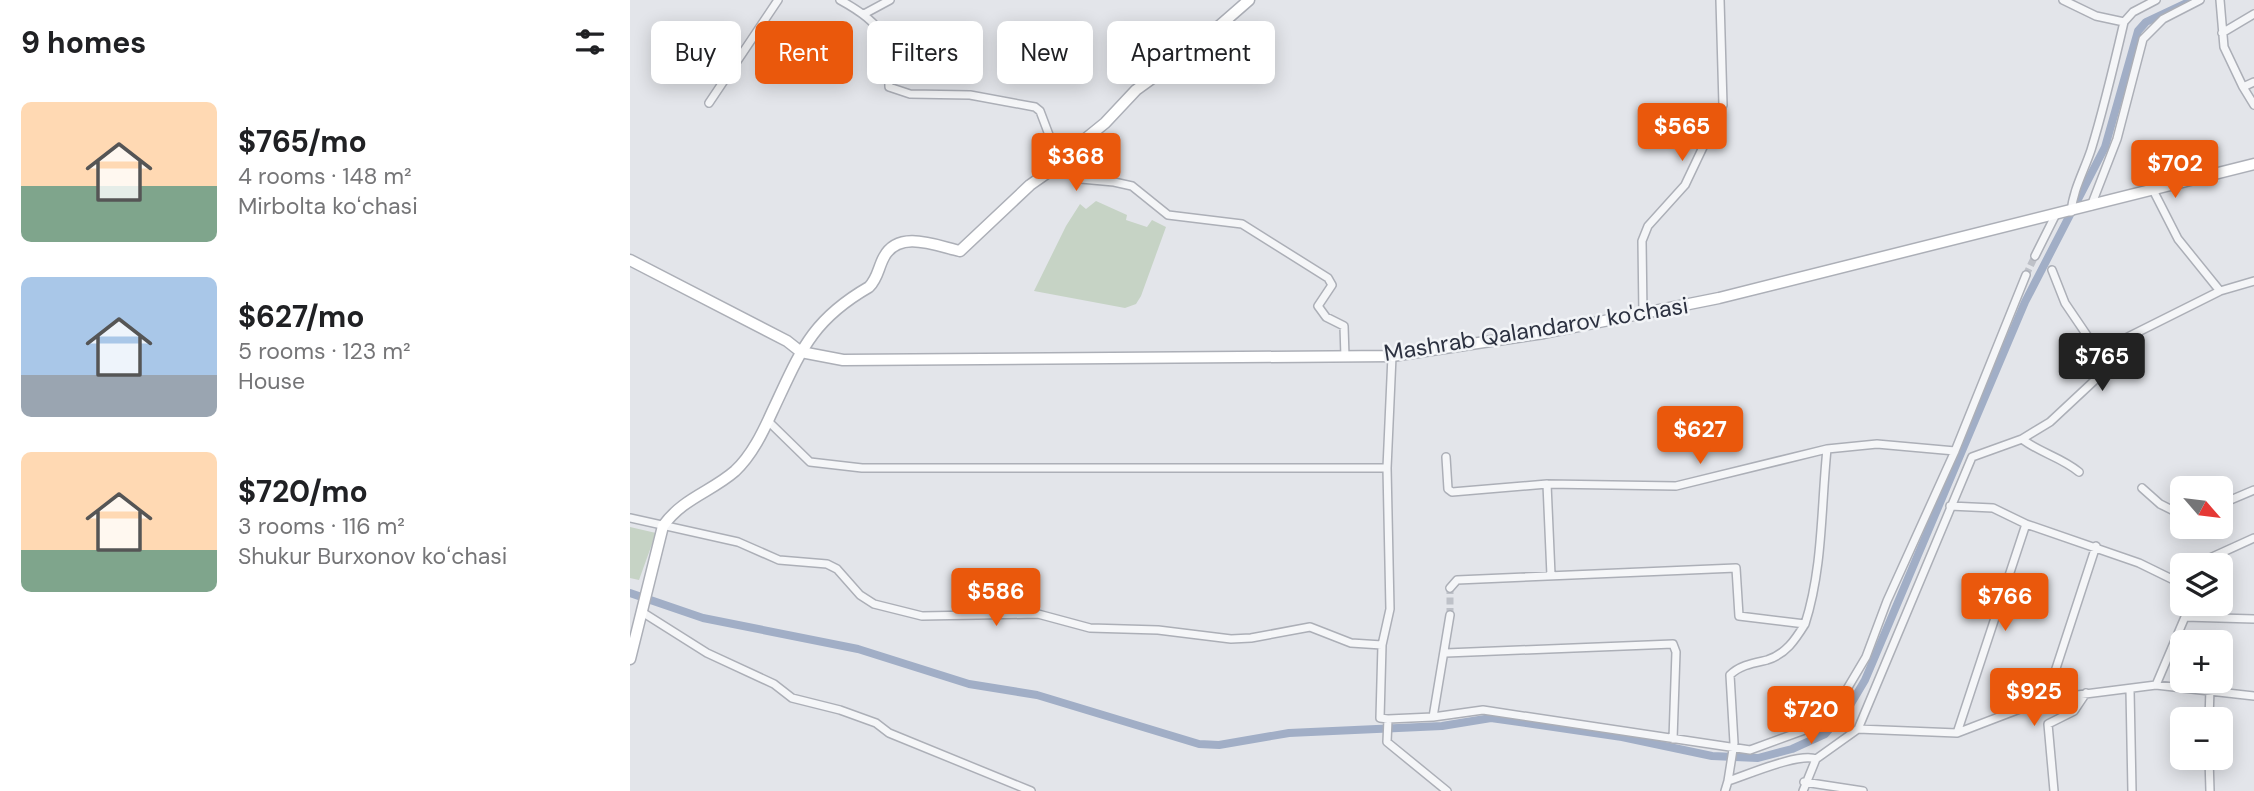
<!DOCTYPE html>
<meta charset="utf-8">
<style>
body{margin:0;font-family:"DM Sans",sans-serif;background:#f2f2f2;color:#202124;height:100vh;display:flex;flex-direction:column;font-size:26px;white-space:nowrap}
*{box-sizing:border-box;margin:0}
p{font-size:23px;color:#757577}
.icon{flex:none;width:38px;height:38px;fill:none;stroke:currentColor;stroke-width:2;stroke-linecap:round;stroke-linejoin:round}
.map{position:relative;flex:1;overflow:hidden}
.drawer{display:flex;flex-direction:column;background:#fff;width:630px}
.drawer>*{flex:none}
.banner{position:absolute;left:21px;top:21px;width:665px;height:63px;display:flex;gap:14px}
.needle{width:46px;rotate:118deg}
.buttons{position:absolute;left:1540px;top:476px;display:grid;gap:14px}
.buttons a{display:grid;place-items:center;width:63px;height:63px;border-radius:10px;background:#fff;box-shadow:0 4px 18px #0003;font-size:35px}
.price{position:absolute;translate:-50% -60px;padding:0 16px;border-radius:7px;background:#ea580c;color:#fff;font-size:23px;line-height:46px;filter:drop-shadow(0 2px 4px #0008)}
.price::after{content:'';position:absolute;left:50%;top:42px;width:21px;height:16px;margin-left:-10px;background:inherit;clip-path:polygon(0 0,100% 0,50% 100%)}
.price.selected{background:#222;color:#fff}
ul{padding:0;list-style:none}
li{display:flex;align-items:center;gap:21px;height:175px;padding:0 21px}
li span{display:grid;place-items:center;flex:none;width:196px;height:140px;border-radius:10px;color:#555}
li>.icon{margin-inline-start:auto}
span .icon{width:84px;height:84px;fill:#fffc;stroke-width:1}
li b{font-size:30px}
h2{display:flex;justify-content:space-between;align-items:center;height:84px;padding:0 21px;font-size:30px}
.chip{padding:0 24px;border-radius:10px;background:#fff;box-shadow:0 4px 18px #0003;font-size:24px;line-height:63px}
.chip.selected{background:#ea580c;color:#fff}
main{display:flex;flex:1;min-height:0}
.map>svg:first-child{display:block}
</style>
<main>
<section class="drawer">
<h2>9 homes<svg class="icon" aria-label="filters" viewBox="0 0 24 24"><path d="M4 7h16M4 17h16"/><circle cx="9" cy="7" r="2"/><circle cx="15" cy="17" r="2"/></svg></h2>
<ul>
<li><span style="background:linear-gradient(#ffd9b3 60%,#7fa58c 0)"><svg class="icon" aria-label="home" viewBox="0 0 24 24"><path d="M3 11l9-7 9 7M6 9v11h12V9"/></svg></span><div><b>$765/mo</b><p>4 rooms · 148 m²</p><p>Mirbolta koʻchasi</p></div></li>
<li><span style="background:linear-gradient(#a9c7e8 70%,#9aa5b1 0)"><svg class="icon" aria-label="home" viewBox="0 0 24 24"><path d="M3 11l9-7 9 7M6 9v11h12V9"/></svg></span><div><b>$627/mo</b><p>5 rooms · 123 m²</p><p>House</p></div></li>
<li><span style="background:linear-gradient(#ffd9b3 70%,#7fa58c 0)"><svg class="icon" aria-label="home" viewBox="0 0 24 24"><path d="M3 11l9-7 9 7M6 9v11h12V9"/></svg></span><div><b>$720/mo</b><p>3 rooms · 116 m²</p><p>Shukur Burxonov koʻchasi</p></div></li>
</ul>
</section>
<div class="map">
<svg width="1624" height="791" viewBox="0 0 1624 791">
<rect width="100%" height="100%" fill="#e3e5ea"/>
<!-- green -->
<path fill="#c6d3c5" d="M466,201l31,14 -1,5 21,7 5,-7 14,7 -25,69 -5,8 -11,4 -91,-17 32,-65 14,-22 6,5z
M0,527l26,6 -17,47 -9,-2z"/>
<g fill="none" stroke-linecap="round" stroke-linejoin="round">
<!-- canal -->
<path stroke="#a1aec6" stroke-width="8" d="M0,593l73,25 155,31 111,35 68,11 162,49 20,1 70,-12 153,-7 49,-8 131,19 90,19 46,2 34,-9 33,-15 24,-27 16,-27 160,-378 80,-155 33,-116 8,-9 47,-22"/>
<!-- street-tunnel -->
<path stroke="#bec1c8" stroke-width="7" stroke-dasharray="7 3.5" stroke-linecap="butt" d="M1396,275l9,-19
M820,615v-27"/>
<!-- street casing -->
<g stroke="#acafb7" stroke-width="10">
<path id="street" d="M210,0c20,11 36,22 48,42l1,45 21,7 60,1 65,12 5,4 20,53 21,15 33,3 18,4 36,29 74,9 86,54 4,7 -14,21 8,11 18,9 1,31
M1433,0l33,16 28,6c-10,43 -20,86 -33,128 -7,21 -18,40 -20,62
M1590,0l4,47 19,40 11,-5
M234,14l26,-14
M1494,22l9,-10 23,-12
M1592,33l32,-19
M1613,87l11,18
M79,103l69,-103
M1523,190l25,49 42,52
M1461,206l26,-67 26,-100 20,-20 37,-19
M1405,256l20,-40
M1422,270l13,33 38,56
M1013,314l-1,-73 6,-15 37,-41 38,-80 -3,-105
M138,421l42,41 52,6h525
M1392,439c18,14 39,18 57,33
M816,457l2,32 4,3 95,-8 129,2 151,-37 50,-5 78,7
M917,484l4,91
M1512,488l18,16 22,11
M1591,504l33,-14
M1320,506l43,2 33,16 113,39 43,21
M0,518l108,24 41,18 48,4 10,5 23,26 14,9 48,12 116,-2 52,14 68,2 73,9 20,-1 59,-11 41,16 31,2
M1575,565l5,-7 44,-20
M820,588l7,-8 279,-12 3,48 66,8c-10,16 -19,30 -38,36 -13,3 -27,5 -37,15l4,68 -6,38
M12,612l65,41 67,31 18,14 48,12 36,13 13,10 142,58
M1555,617l69,2
M1175,624c18,-56 16,-117 22,-175
M816,653l227,-9 3,8 -3,87
M1526,685l29,-68 2,-13
M1500,690l2,101
M1416,699l50,-153
M803,717l17,-102
M758,719l-8,-1 2,-73 8,-36 -3,-141 5,-112
M1579,719l1,-30
M1228,729l114,-272 50,-18 28,-17 45,-42 8,-21 21,-20 96,-48 34,-10
M1228,729l99,4 89,-34 110,-14 98,11
M1327,733l69,-209
M1579,758l1,33
M1174,782l59,9
M817,791l-60,-49 1,-23 45,-2 50,-7 267,40 63,-23 11,-8 23,-30 19,-32 21,-56 68,-150 71,-176
M1095,791l3,-10c19,-6 72,-29 88,-22
M1173,791l13,-32 42,-30
M1424,791l-6,-67 26,-13 12,-18"/>
</g>
<!-- secondary casing -->
<g stroke="#acafb7" stroke-width="13">
<path id="secondary" d="M0,260l157,81 14,11 42,8 549,-4 152,-23 175,-35 535,-134
M0,659l33,-133c20,-28 48,-34 72,-55 17,-16 28,-39 37,-59 28,-59 38,-91 97,-125 9,-9 9,-19 15,-30 15,-28 53,-11 76,-6l70,-66 30,-21 8,-11 37,-30 31,-33 58,-42 55,-48"/>
</g>
<!-- street -->
<use href="#street" stroke="#f5f6f8" stroke-width="7"/>
<!-- secondary -->
<use href="#secondary" stroke="#fff" stroke-width="10"/>
</g>
<g text-anchor="middle" dominant-baseline="central" stroke-width="5" stroke-linejoin="round" paint-order="stroke">
<!-- street labels -->
<g font-size="23" fill="#2c3140" stroke="#f2f4f7">
<text transform="translate(906 329) rotate(-9)">Mashrab Qalandarov ko'chasi</text>
</g>
</g>
</svg>
<div class="buttons">
<a><svg class="needle" viewBox="-14 -14 28 28"><path d="M0-13l5 13h-10z" fill="#e53935"/><path d="M0 13l5-13h-10z" fill="#757577"/></svg></a>
<a><svg class="icon" aria-label="layers" viewBox="0 0 24 24"><path d="M12 4l9 5-9 5-9-5zM3 14l9 5 9-5"/></svg></a>
<a>+</a>
<a>−</a>
</div>
<b class="price" style="left:1052px;top:163px">$565</b>
<b class="price" style="left:446px;top:193px">$368</b>
<b class="price" style="left:1545px;top:200px">$702</b>
<b class="price selected" style="left:1472px;top:393px">$765</b>
<b class="price" style="left:1070px;top:466px">$627</b>
<b class="price" style="left:366px;top:628px">$586</b>
<b class="price" style="left:1375px;top:633px">$766</b>
<b class="price" style="left:1404px;top:728px">$925</b>
<b class="price" style="left:1181px;top:746px">$720</b>
<div class="banner">
<a class="chip">Buy</a>
<a class="chip selected">Rent</a>
<a class="chip">Filters</a>
<a class="chip">New</a>
<a class="chip">Apartment</a>
</div>
</div>
</main>
